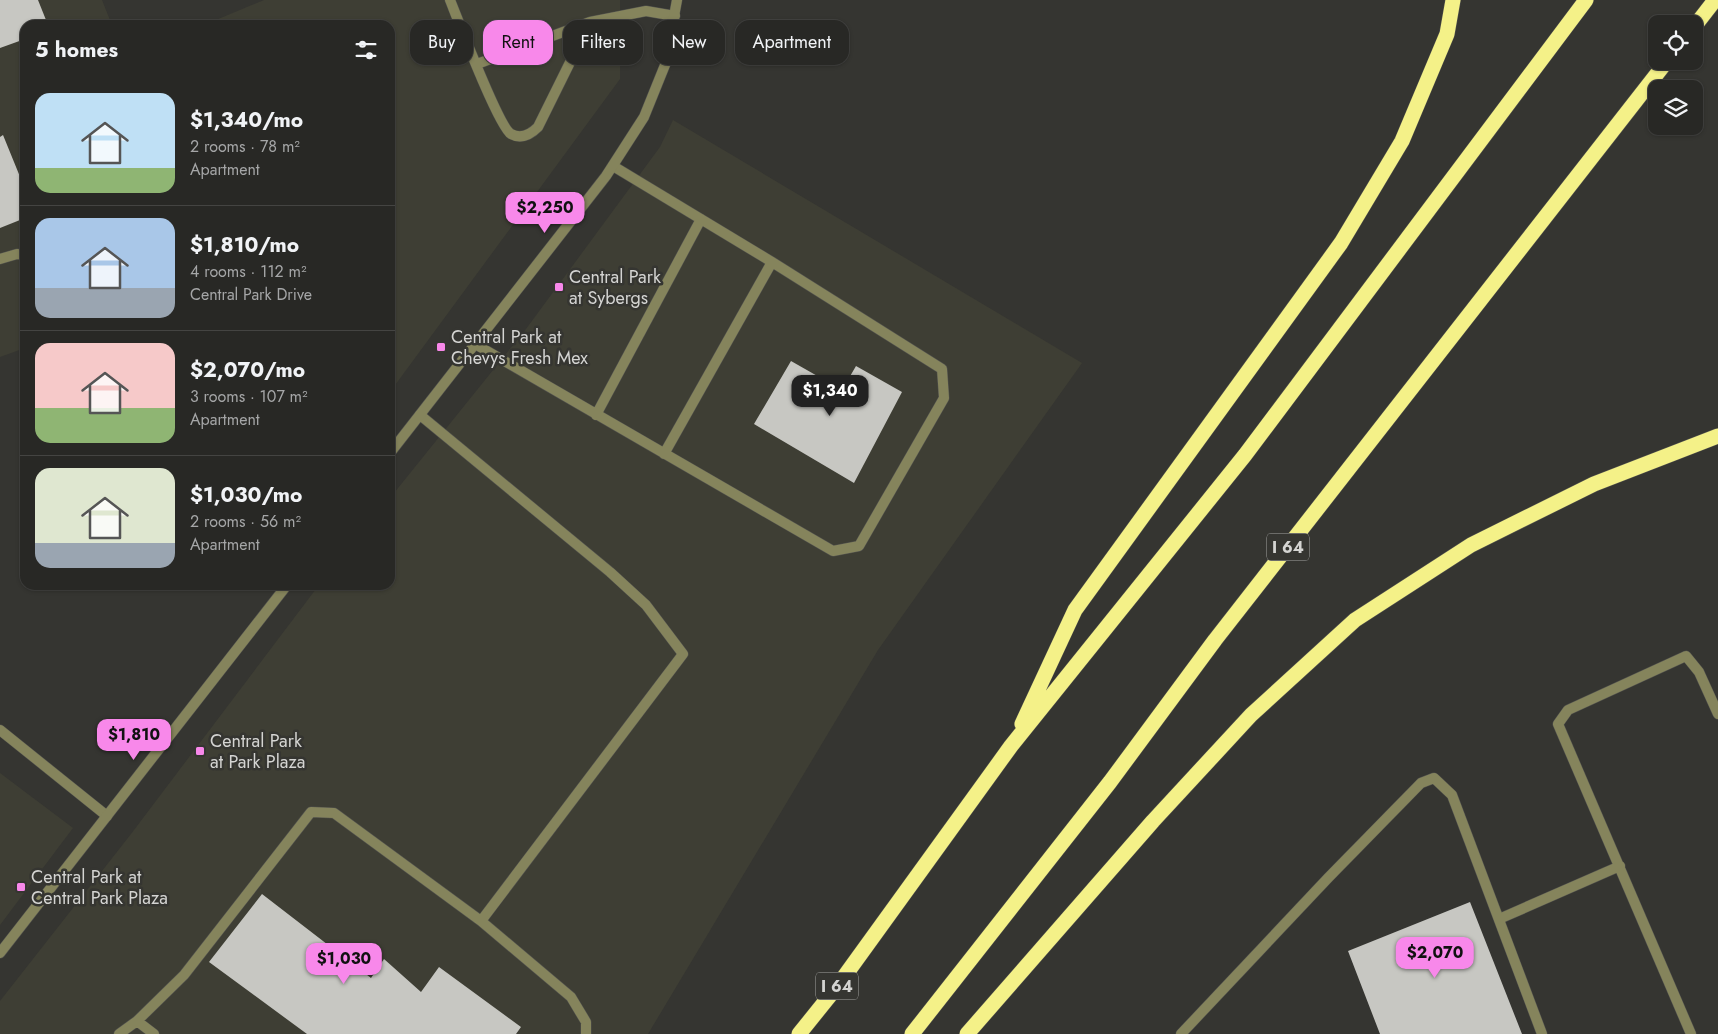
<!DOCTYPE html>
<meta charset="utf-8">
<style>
body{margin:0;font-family:Jost,sans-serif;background:#30302d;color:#f1f3f6;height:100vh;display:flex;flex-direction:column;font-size:19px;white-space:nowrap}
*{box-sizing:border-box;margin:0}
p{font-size:16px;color:#a5a6a7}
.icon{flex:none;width:28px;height:28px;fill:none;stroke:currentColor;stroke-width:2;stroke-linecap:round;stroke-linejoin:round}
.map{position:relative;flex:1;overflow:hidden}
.panel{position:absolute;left:20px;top:20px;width:375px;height:570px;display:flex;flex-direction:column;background:#282825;border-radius:15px;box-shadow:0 1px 4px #0004,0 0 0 1px #444442}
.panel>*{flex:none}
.hud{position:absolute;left:410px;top:20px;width:475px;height:45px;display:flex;gap:10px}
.fabs{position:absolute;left:1648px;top:15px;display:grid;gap:10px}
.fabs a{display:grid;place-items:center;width:55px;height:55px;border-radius:10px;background:#282825;box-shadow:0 1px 4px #0004,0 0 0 1px #444442;font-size:25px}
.price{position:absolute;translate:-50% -42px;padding:0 11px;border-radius:10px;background:#f888ea;color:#111;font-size:16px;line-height:32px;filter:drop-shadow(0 1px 2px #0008)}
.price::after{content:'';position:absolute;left:50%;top:30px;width:15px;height:11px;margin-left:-8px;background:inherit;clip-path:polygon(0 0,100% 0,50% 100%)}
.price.selected{background:#222;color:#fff}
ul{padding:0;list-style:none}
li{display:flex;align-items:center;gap:15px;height:125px;padding:0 15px}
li+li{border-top:1px solid #444442}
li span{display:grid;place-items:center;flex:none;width:140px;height:100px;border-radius:15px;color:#555}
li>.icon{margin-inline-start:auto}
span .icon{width:60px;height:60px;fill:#fffc;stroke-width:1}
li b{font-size:21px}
h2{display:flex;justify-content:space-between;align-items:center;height:60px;padding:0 15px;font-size:21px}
.tag{padding:0 18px;border-radius:15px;background:#282825;box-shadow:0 1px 4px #0004,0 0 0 1px #444442;font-size:18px;line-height:45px}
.tag.selected{background:#f888ea;color:#111}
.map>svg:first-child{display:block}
</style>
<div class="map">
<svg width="1718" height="1034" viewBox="0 0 1718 1034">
<rect width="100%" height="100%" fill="#353531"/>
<!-- built -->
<path fill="#3e3e34" d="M0,0h102l10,25h-87v323l-25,9z
M264,0h356v79l-230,313v-367h-186z
M673,120l409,243 -204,287 -230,384h-648v-33l131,-167 188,-249h71v-87l136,-169 134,-182z
M0,773l73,55 -73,97z"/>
<!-- building -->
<path fill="#c7c7c2" d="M0,0h38l10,25h-23v14l-25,9z
M3,135l22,54v29l-25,10v-91z
M791,361l51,29 14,-24 46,26 -48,91 -100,-59z
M262,894l109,84 13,-19 37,33 18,-25 82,60 -5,7h-209l-98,-72z
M1470,902l52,132h-142l-32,-83z"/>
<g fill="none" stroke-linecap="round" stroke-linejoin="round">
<!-- service casing -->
<g stroke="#52524e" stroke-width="11">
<path id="service" d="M450,0c8,20 49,127 61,134 11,6 20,0 27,-7l52,-105 56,-11 29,5
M477,64l113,-42
M0,259l17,-5 8,1
M475,344l358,207 26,-5 85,-148 -2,-29 -170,-107 -159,-96
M420,415l190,157 36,33 37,49 -202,267 90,76 15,25v12
M596,415l105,-196
M664,454l108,-192
M1499,919l121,-53
M137,1021l17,13
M119,1034l18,-13 47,-46 127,-163 23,1 147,108
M1181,1034l147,-156 93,-95 13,-5 18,17 90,239
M1691,1034l-133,-310 10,-14 118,-54 13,16 19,42"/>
</g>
<!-- minor casing -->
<g stroke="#52524e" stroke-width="11">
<path id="minor" d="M0,730l107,86"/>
</g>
<!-- tertiary casing -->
<g stroke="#52524e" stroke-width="11">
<path id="tertiary" d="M390,453l216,-277 38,-59 21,-52 12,-65
M0,953l287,-368"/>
</g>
<!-- motorway casing -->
<g stroke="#52524e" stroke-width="16">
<path id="motorway" d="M1694,27l21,-27
M1022,724l53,-114 266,-367 61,-102 45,-107 6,-34
M799,1034l37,-46 175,-242 234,-291 341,-455
M912,1034l198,-252 105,-142 452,-579
M967,1034l186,-213 98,-106 104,-95 116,-75 123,-61 124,-48"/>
</g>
<!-- service -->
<use href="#service" stroke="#85845c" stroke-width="10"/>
<!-- minor -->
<use href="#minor" stroke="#85845c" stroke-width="10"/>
<!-- tertiary -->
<use href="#tertiary" stroke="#85845c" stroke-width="10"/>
<!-- motorway -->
<use href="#motorway" stroke="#f4f188" stroke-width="15"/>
</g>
<!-- markers -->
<g fill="#f888ea" stroke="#353531" stroke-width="2">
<rect x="554" y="282" width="10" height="10" rx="2.5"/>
<rect x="436" y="342" width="10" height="10" rx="2.5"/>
<rect x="195" y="746" width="10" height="10" rx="2.5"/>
<rect x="16" y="882" width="10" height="10" rx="2.5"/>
</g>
<g text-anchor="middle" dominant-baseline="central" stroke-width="5" stroke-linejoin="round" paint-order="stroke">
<!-- shield labels -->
<g fill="#353531" stroke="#a4a4a2" stroke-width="1">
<rect x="1267" y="533.5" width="42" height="27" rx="4"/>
<rect x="816" y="972.5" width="42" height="27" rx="4"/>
</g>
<g font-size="16" font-weight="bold" fill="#d4d4d2">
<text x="1288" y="547">I 64</text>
<text x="837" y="986">I 64</text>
</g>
<!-- poi labels -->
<g font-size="18" fill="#d4d4d2" stroke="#353531" text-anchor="start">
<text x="569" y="277">Central Park<tspan x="569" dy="21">at Sybergs</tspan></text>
<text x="451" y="337">Central Park at<tspan x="451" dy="21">Chevys Fresh Mex</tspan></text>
<text x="210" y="741">Central Park<tspan x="210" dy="21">at Park Plaza</tspan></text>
<text x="31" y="877">Central Park at<tspan x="31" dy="21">Central Park Plaza</tspan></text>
</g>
</g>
</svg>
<div class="fabs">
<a><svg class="icon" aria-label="locate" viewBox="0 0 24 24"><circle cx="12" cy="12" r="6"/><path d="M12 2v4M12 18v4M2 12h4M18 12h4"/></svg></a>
<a><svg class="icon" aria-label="layers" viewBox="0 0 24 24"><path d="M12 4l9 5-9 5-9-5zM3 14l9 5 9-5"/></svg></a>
</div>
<b class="price" style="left:545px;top:234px">$2,250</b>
<b class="price selected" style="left:830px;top:417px">$1,340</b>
<b class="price" style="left:134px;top:761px">$1,810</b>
<b class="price" style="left:1435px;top:979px">$2,070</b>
<b class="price" style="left:344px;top:985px">$1,030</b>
<div class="hud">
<a class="tag">Buy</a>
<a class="tag selected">Rent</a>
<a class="tag">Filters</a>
<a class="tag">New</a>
<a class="tag">Apartment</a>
</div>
<section class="panel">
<h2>5 homes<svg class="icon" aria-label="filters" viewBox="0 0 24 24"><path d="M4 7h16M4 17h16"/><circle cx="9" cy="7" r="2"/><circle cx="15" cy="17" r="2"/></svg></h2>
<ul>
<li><span style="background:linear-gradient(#bfe0f5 75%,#8fb573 0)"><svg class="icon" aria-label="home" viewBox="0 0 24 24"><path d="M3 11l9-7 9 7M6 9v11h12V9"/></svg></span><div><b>$1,340/mo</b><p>2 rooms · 78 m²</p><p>Apartment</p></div></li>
<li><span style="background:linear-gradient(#a9c7e8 70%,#9aa5b1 0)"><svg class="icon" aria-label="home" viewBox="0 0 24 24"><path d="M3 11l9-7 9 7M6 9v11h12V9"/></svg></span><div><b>$1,810/mo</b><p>4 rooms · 112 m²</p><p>Central Park Drive</p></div></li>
<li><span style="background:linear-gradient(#f6c9c9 65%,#8fb573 0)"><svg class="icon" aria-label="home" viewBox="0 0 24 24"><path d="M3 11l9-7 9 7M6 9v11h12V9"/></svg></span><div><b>$2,070/mo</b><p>3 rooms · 107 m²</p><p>Apartment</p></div></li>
<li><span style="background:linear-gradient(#dfe7d0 75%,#9aa5b1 0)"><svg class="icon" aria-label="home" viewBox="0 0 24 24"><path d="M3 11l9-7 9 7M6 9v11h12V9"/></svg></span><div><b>$1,030/mo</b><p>2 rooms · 56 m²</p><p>Apartment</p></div></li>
</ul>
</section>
</div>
